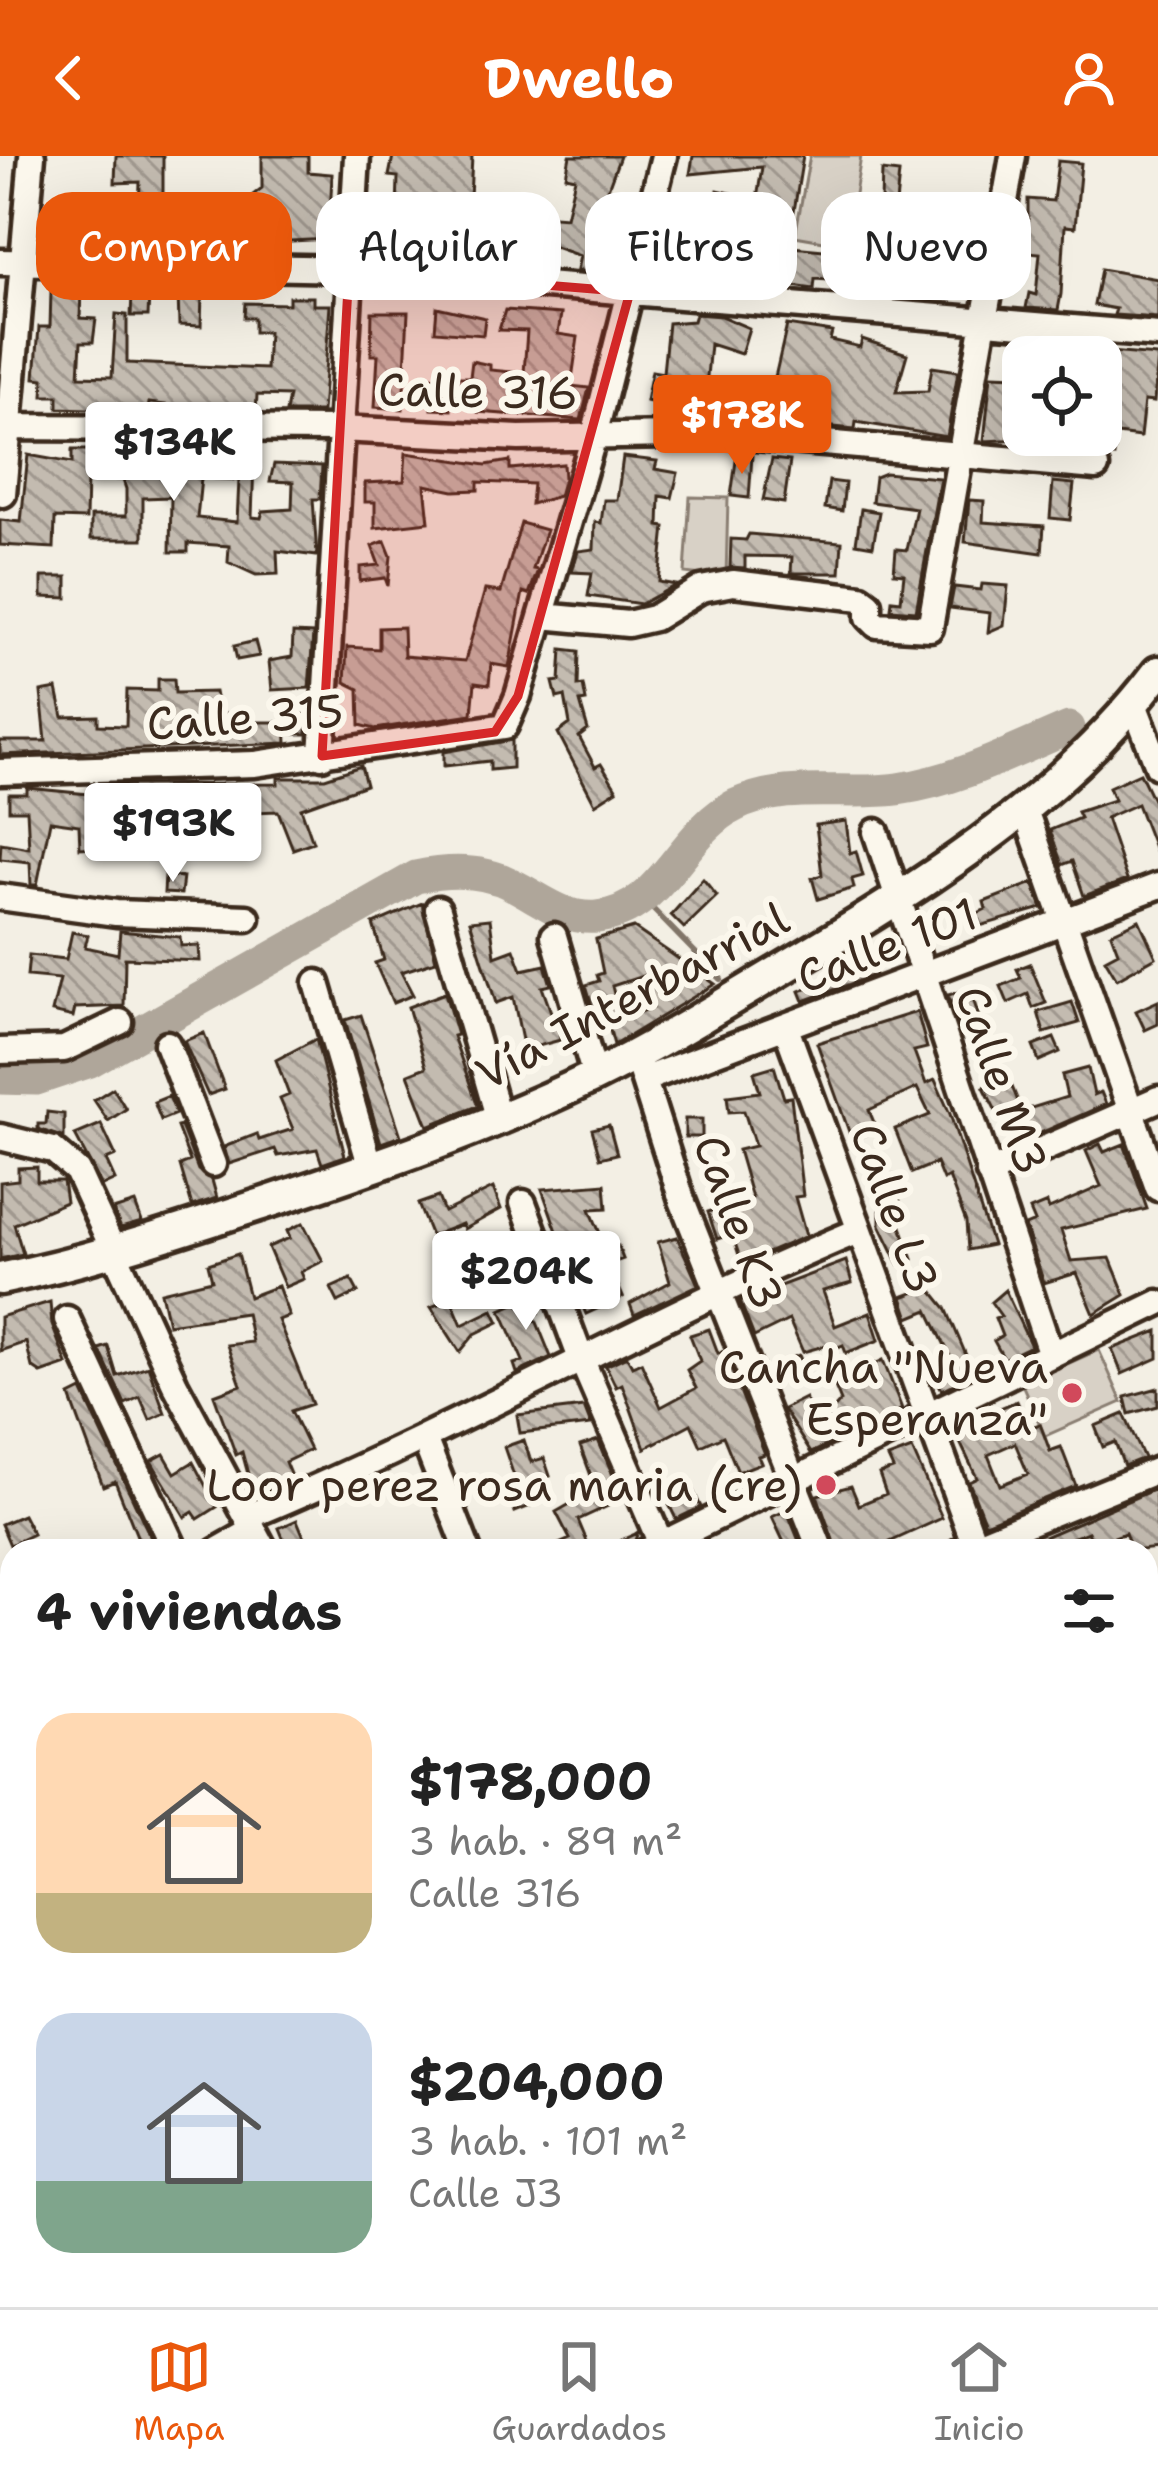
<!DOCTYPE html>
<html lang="es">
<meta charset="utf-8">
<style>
body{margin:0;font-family:"Shantell Sans",sans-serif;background:#f6f6f6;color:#222;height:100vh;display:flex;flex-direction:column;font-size:45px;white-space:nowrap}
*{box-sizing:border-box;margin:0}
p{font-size:39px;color:#767676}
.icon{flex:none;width:66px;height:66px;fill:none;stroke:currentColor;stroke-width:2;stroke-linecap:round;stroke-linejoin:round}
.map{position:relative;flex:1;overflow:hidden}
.side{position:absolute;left:0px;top:1383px;width:1158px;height:768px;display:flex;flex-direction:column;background:#fff;border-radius:36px 36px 0 0;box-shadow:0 12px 48px #0002}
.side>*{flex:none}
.top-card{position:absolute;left:36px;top:36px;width:1086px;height:108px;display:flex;gap:24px}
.controls{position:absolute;left:1002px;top:180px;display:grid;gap:24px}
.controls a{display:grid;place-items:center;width:120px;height:120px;border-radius:24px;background:#fff;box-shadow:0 12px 48px #0002;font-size:60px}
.price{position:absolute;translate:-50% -102px;padding:0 27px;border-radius:12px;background:#fff;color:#222;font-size:39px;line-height:78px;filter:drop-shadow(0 3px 6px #0008)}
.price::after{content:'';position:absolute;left:50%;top:72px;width:36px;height:27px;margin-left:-18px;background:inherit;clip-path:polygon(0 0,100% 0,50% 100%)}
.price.current{background:#ea580c;color:#fff}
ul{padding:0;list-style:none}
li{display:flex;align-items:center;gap:36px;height:300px;padding:0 36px}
li span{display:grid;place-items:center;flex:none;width:336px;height:240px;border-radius:36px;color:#555}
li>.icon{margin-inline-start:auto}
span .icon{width:144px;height:144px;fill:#fffc;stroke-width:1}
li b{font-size:51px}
h2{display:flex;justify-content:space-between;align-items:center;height:144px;padding:0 36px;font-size:51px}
.chip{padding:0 42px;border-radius:36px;background:#fff;box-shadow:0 12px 48px #0002;font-size:42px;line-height:108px}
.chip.current{background:#ea580c;color:#fff}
header{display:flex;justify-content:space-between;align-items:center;height:156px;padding:0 36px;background:#ea580c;color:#fff;font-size:54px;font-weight:700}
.tabs{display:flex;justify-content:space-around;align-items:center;height:168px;border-top:3px solid #e0e0e0;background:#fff;font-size:33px;color:#767676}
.tabs a{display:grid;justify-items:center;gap:6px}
.tabs .current{color:#ea580c}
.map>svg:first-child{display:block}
</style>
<header><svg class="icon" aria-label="back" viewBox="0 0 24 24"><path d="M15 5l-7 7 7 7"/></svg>Dwello<svg class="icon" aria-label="person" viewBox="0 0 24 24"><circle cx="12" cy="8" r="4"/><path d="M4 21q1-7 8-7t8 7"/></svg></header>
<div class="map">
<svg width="1158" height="2151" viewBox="0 0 1158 2151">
<defs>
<pattern id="building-back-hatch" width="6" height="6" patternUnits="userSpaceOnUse" patternTransform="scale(3)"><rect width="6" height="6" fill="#c3bbb0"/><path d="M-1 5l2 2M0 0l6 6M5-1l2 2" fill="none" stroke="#a0988f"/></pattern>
</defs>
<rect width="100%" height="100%" fill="#f3efe4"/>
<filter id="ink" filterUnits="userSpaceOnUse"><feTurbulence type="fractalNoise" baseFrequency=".00833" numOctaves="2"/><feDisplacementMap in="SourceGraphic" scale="24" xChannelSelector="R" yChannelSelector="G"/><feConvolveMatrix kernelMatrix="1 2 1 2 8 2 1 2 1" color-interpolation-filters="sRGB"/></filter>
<g filter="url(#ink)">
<!-- green -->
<path fill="#d8d1c6" stroke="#8a7e72" stroke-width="3" d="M810,0h51l-14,89 -52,-9z
M690,341l38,1 -2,80 -41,-5z
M1099,1194l23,52 -77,34 -23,-52z"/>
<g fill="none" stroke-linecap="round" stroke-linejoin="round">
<!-- stream -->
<path stroke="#817468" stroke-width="6" d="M643,743l78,80
M0,1459l12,37
M756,2139l10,12"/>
<!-- river -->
<path stroke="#afa69a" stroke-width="33" d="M0,922l36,1 54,-18 326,-184c33,-7 67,-8 97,8 27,13 51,35 84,32 66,-6 84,-86 139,-112 52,-24 107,-9 162,-16 59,-8 116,-38 171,-61"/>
</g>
<!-- building -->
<path fill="url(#building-back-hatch)" stroke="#3b2a1e" stroke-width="3" fill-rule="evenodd" d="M116,0h47v46h22l1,39 -80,-9 3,-24 30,3 1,-29 -25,1z
M262,0h46v16l24,2 -3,65 -57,3 -1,5 -51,-3 -1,-36 16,1 27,-21z
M393,0h79l-2,42 25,2 -2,25 46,8 2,-18 25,2 9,-39 -9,-2 4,-20h50l-14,38 30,7 -15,60 -25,-7 -4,18 -11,-1 -4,-1 3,-14 -31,-11 -7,23 -51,-12 -1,8 -107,-9 3,-44 11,1 1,-35 -9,-1z
M693,0h110l-13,80 -49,-12 -11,58 -72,-16 6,-19 6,2 8,-38 37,8 3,-29 39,9 5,-32 -72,7z
M1058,5l23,2 -6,64 -10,-1 -4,68 -3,16 -32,-2 3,-15 7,2 4,-42 -12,-1v-53l25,2z
M882,15l17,2 -7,72 9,1 -1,10 37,4 -13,36 -26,1 3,-28 -28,-2 3,-40 -11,-1 2,-26 14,2z
M792,91l54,5 -4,29 -27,-2 -1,10 -50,-7 2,-19 25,3z
M1101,113l57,10v39l-44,-3 2,-6 -22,-4z
M51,135h30l-1,27 16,1 -3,23h-12l-2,34 33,1 4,-63 11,1v48l139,6 2,-37h-14v-14h-10l1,-15 44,1v-7h24v8h17l-8,107h-36l3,-16 -32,-1 -1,17h-75v-5l-32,-4 -1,8 -90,-3v-12h-15l1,-17 -9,-1 4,-51h11z
M178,136l24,2 -1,32 -22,-1z
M132,138l17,1 -1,21h-17z
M437,151l48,11 -2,17 -48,-4z
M505,154l56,4 -3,20 20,3 -7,49 18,2 -8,32 -103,-8v-12l-27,-2v12l-19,-1 1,-32h37l2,-16 18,4v5l34,3 3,-42 -28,-1z
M372,156h36l-5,97 -28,-2 3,-52h-7z
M695,158l26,2 28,12 -8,26 -31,-10 -5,54 -32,-2 -2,10 -25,-5 6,-30 11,2 5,-50 25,-2z
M787,169l45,7 -2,8 30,7 2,-8 45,15 -11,38 32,-1 4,-24 26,4 -11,66 -91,-15 -1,7 -76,-7 7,-35 -13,-1z
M1049,187l46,5 -1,9h-47z
M1109,196l49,4 -4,46 -10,-1 -4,36 -23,-3 -3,22 -79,-11 1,-10h65z
M991,219l27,1 5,63 -39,2z
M734,227l23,2 -2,34 -54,-1 6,-26 26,5z
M188,293l38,1v12l28,1 -2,54 9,1 2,-7 29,-2 1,-27 -23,-1 4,-17 48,2 -2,33h-7l4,57 -40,-5 1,23 -22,1 -28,-13 1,-16 -41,-3v9h-18l1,-55 -28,1v41h-52v-23h35v-27l-3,-9 -36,-2 -1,41 -31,-1 -1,30 -54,-3v-25l21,2 7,-67 44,8v-13h19l13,1v9l42,1v-5h42zM201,322l38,2 -2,42 -40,-4z
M406,297l80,12 24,-4v8l53,-5 1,14 -5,18 -28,8 2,-20 -55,-2v8l-24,1 -29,-6 4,37 -54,6v-26h-10v-19l39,-2z
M737,298l15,2 -3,42 -18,-2z
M623,301l34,4 -2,8 23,4 -6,25 -12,-2 -1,30 6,1 -6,55 17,3 -35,19 -53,-8 4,-23 -20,-1 6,-21 16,-2 1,-27 6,1 3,-23h13z
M772,303l18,2 -6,42 -21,-3z
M885,317l55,5 -24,133 -25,-2 1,-9 9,1 3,-27 -10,-1 2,-24 11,1 9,-42 -44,-6 3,-25z
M829,325l16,2 -3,28 -17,-3z
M1053,326l21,2 -4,36 -20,-2z
M969,344l15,1 -1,21 61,4 -2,27 -77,-11z
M861,353l18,3 -6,34 -17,-3z
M521,367l25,7 -13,39 5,1 -9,24 -6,-2 -14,75 -18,-3 -2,21 -14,-2 -3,31 -97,15 -15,-4 -1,-36 -14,-7 2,-35 32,2v-21l24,-1 1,29 61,5 20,-71 16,2z
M749,378l93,8 -2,31h-49l1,-16 -47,-1v12l-15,-1 1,-28 15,1z
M385,385l6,15 -3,30 -3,-8 -25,3v-14l19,-2 -7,-19z
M42,421h25v21l-25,-1z
M982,428l26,2 -4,39 -16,7 2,-19 -40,-5 4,-21 27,3z
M293,477l20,1 -4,54 -37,2 -3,-29 23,-4z
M255,485l4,15 -22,4 -3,-14z
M562,493l17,2 -1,35 5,-1 3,16 -6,1 8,28 -9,7 16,30 6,-3 16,26 -22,14 -37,-71 12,-9 -5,-28 -8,2 -4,-16 7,-1z
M158,523h16l1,14 40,-1 4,21 26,1v8h41l1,21 -287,12v-14h46l-5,-49 16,-3 6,28 35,-1v9l28,1 1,-36 31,1z
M289,557l19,2 -1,19h-16z
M512,584v28l-22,2v-9l-46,5v-14z
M361,610l5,19 -65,23 12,34 -20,7 -15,-38 -25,1 -1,-12 -48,1 -39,2v9l-10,1v7l-61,-4 1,31 -15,1 -1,-23 -29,-4 -13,64h-6l-1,-23 -30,-3 1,-16 28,5 -2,-38h-18v-16h18v-6l82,8v-11l169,-1v-6h47z
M1140,617l14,29 4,-1v57l-21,-54 -31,14 21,62 -43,16 -12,-35 -10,4 -12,-35 30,-12 -3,-6 37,-12 -5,-13z
M846,665l4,32 6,-2 7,25 -11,3 2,9 -36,11 -6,-21 10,-3 -6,-50z
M165,720l18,1 -2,17 -17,-1z
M703,723l14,17 -33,32 -13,-13z
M1033,727l9,25 -62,18 -4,-12 10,-5 -2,-7z
M422,747l14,58 -35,11 12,23 -20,8 -18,-40 9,-3 -11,-36z
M490,763l5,37 19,-7 8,21 23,-5 6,20 -9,2 10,28 7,-2 1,27 -36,10 -11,-53 -17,6 -26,-82z
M1139,764l17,37 -39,22 -12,-20 13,-7 -7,-19z
M634,772l81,56 -101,61 -8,-29 -10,3 -10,-34 13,-4 -2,-6 6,-2 -7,-34zM643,820l9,32 -32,10 -8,-32z
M120,775l60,6 1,9 18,-1 1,16 -75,-3 -1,48 -49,2 -2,9 -21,-5 8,-33 -33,-3 2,-21 37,4 6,-27 16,3 -3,12 33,7z
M871,806l4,13 -71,26 -4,-10z
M1030,808l16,39 -13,5 -5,-14 -20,9 -7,-17 20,-8 -4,-9z
M970,833l12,38 -21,6 -13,-38z
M445,837l12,42 -4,1 25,70 -50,20 -20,-52 18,-7 -18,-60z
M1158,845v23l-13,6 -9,-19z
M1072,846l7,21 -35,10 -6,-21z
M917,856l10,36 -13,3 12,33 9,-4 15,34 42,131 -24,5 -2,-28 -17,-45 -6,3 -7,-17 -24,10 -17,-44 35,-14 -13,-27 -48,22 8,20 -25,10 -35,-97z
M361,859l40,121 -20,7 -36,-123z
M204,877l21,56 -17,6 -24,-54z
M1054,882l6,14 -21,9 -6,-15z
M316,883l29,117 -23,8 -5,-15 -39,7 -3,-7 -46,15 -5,-17 33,-13 2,6 34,-11 -13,-30 9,-4 -13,-35z
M774,910l10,32 7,-1 12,99 -8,1 11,39 -64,28 -10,-30 -15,5 -9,-27 44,-14 -14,-48 17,-4 -11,-35 -15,1 -2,-16 33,-4 -6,-20z
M1088,912l6,27 7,-3 5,12 -93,41 -29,-58 24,-10 14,34 45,-14 -5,-22z
M113,932l13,21 -18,12 -14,-21z
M169,940l7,18 -15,6 -7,-18z
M47,956l17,2v24l-26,-9v-5h8z
M685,963h17v18h-17z
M101,968l15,32 -10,4 9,20 -13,6 -27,-51z
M609,969l8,29 -17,4 -8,-29z
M181,970l17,44 14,10 5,18 -25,8 -12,-41 10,-4 -13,-34z
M1100,988l4,8 20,-8 23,65 -86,21 10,31 39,-3 15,37 -31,19 -17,-41 -33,10 -19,-57 10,-4 -5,-12 17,-7 2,6 52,-23 -15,-35z
M37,1011v14h26l3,21 -52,22 9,30 -23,5v-77l18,-2v-12z
M898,1019l2,30h-7l20,54 -14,5 -19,-39v-49z
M605,1028l2,24 -17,1 17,41 11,-4 5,13 -14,5 14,33 -37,17 -28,-64 5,-2 -21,-59z
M493,1032l8,21 -37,20 -2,-5 -31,12 -13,-32 20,-7 6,15z
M135,1047l7,19 -21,6 -8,-18z
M303,1067l20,38 -22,11 3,7 -19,8 -17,-40 22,-9 -3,-7z
M677,1081l21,48 -64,30 -4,-11 40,-22 -12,-40z
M238,1098l11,43 29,-11 11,30 -11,4 34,84 -21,7 19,39 -25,12 7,17 -38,17 -12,-44 -6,3 -22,-60 27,-10 -14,-40 25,-3 -6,-29 -78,11 -7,-32 51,-12 -4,-16z
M846,1105l6,22 -29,8 10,29 2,6 35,-14 9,28 -33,13 -3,-8 -10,4 -2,-5 -28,8 -14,-32 -35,17 -14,-36z
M351,1123l7,13 -20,10 -7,-14z
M929,1131l17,21 28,66 -32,16 -10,-20 20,-10 -24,-50 -19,8 -7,-21z
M1005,1134l26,56 -27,13 -10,-18 8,-5 -7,-18 6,-2 -10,-14z
M532,1140l7,17 -5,2 17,42 -34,16 -3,-9 9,-3 -22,-51z
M451,1143l11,26 31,-15 6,12 -24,12 -15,18 -29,-45z
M50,1146l2,23 15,39 -26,9 -9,-6 -6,-25 -26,9v-34z
M709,1173l9,24 6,-2 41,103 -7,2 3,7 -23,9 -15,-36 -22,10 -10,-22 -46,24 -23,-64 -6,3 -10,-21 21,-10 5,10 9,-4 20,45 35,-19 -9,-18 13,-9 -10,-26z
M1158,1175v27l-36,16 -10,-25z
M108,1190l9,30 31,-10 17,47 -15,7 -10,-23 -15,7 -26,-55z
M799,1199l6,15 -29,12 -6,-15z
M883,1204l19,49 -91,44 -28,-44 22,-11 13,29 23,-26 -7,-17z
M1158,1232v18l-29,8 -4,-17z
M82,1234l75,161h-14l-28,-70 -12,5 -33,-90z
M1017,1245l12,27 11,-4 10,27 11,-4 15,39 -91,37 -16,-41 8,-4 -20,-42 47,-18 -4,-10zM1015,1287l13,31 -28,11 -12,-30z
M584,1251l7,18 -71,8 -3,-18z
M1124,1258l20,44 -20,8 -9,-24 -12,5 -8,-21z
M524,1284l7,22 13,-4 6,18 -25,9 8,20 -18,7 -10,-26 11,-4 -12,-35z
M598,1284l25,59 -45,21 13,31h-48l27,-12 -14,-27 40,-23 -16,-43z
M912,1293l30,69 -52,24 4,9h-57l-20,-56 34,-9 8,19 27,-11 -7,-20 14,-5 -5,-11z
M164,1298l11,19 18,-11 24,45 -19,12 -5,-7 -8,5 -34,-56z
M687,1322l14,29 -25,12 -14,-29z
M1155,1333l3,59 -26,3 -7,-18 -32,12 -5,-13 -40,15 1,4h-37z
M787,1354l2,6 14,35h-15l-16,-34z
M23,1359l10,19 -23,11 -9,-21z
M297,1364l9,22 -18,8 -9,-22z
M638,1376l-7,19h-35l39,-17z"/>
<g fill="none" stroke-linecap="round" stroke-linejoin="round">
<!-- minor casing -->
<g stroke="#3b2a1e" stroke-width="33">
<path id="minor" d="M0,106l349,7 809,66
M0,271l339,2 180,9 203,-4 374,33
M3,338l29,-338
M542,460l86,8 26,-6 47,-29 32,-6 128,15 8,6v13l8,8 53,3 83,-472
M1134,548l24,62
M322,600l35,-600
M0,616l255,-8 250,-38 13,-30 76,-260 70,-280
M1025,654l133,378
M876,676l175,523
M0,741l116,16 131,5
M438,753l61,211
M554,780l41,140
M317,827l54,185
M786,872l191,523
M167,888l46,120
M0,895l64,-2 56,-27
M640,912l42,132 139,351
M645,923l513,-193
M0,981l53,13 24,21 98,213 90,167
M989,1017l169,-74
M523,1047l57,153 81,188
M67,1163l108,232
M424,1282l44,113
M247,1361c208,-86 403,-200 611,-286
M217,1395l37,-21
M647,1395l511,-248
M960,1395l198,-81
M0,1707l12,-16
M0,1876l12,-17
M0,1889l12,8
M397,2139l20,12
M146,2144l4,-5
M264,2151l9,-12
M366,2151l8,-12
M485,2151l9,-12
M595,2151l9,-12"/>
</g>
<!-- major casing -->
<g stroke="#3b2a1e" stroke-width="39">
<path id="major" d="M0,1123c90,-18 175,-47 262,-75 113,-37 224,-75 331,-127 73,-36 143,-81 213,-122 131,-78 259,-160 352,-283"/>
</g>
<!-- highway casing -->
<g stroke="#3b2a1e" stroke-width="45">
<path id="highway" d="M1146,2032l12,-8
M1146,2105l12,-8
M1014,2151l11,-12
M1094,2151l11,-12"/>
</g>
<!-- minor -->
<use href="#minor" stroke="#fbf7ec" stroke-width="24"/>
<!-- major -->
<use href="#major" stroke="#fbf7ec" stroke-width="30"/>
<!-- highway -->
<use href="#highway" stroke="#fbf7ec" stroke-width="36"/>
</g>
</g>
<!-- marked area -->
<path fill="#d62828" fill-opacity="0.2" stroke="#d62828" stroke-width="9" stroke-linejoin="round" d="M349,113l281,23 -112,404 -23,36 -173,24z"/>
<!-- markers -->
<g fill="#d1495b" stroke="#fbf7ec" stroke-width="4.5">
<circle cx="1072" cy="1237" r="12"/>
<circle cx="826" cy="1329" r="12"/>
</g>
<g text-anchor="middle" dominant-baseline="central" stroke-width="12" stroke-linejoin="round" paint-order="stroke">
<!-- street labels -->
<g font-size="45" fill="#3b2a1e" stroke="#fbf7ec">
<text transform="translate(478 235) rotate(1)">Calle 316</text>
<text transform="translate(245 561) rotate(-4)">Calle 315</text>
<text transform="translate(887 789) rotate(-21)">Calle 101</text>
<text transform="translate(632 840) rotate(-28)">Vía Interbarrial</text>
<text transform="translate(1002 924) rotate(71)">Calle M3</text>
<text transform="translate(895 1052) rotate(70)">Calle L3</text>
<text transform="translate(739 1066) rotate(70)">Calle K3</text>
</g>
<!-- poi labels -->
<g font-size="45" fill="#3b2a1e" stroke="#fbf7ec" text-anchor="end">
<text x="1048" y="1211">Cancha "Nueva<tspan x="1048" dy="52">Esperanza"</tspan></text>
<text x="802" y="1329">Loor perez rosa maria (cre)</text>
</g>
</g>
</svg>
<div class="controls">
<a><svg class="icon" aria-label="locate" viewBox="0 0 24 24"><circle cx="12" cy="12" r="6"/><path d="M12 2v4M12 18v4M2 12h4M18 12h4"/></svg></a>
</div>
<b class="price current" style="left:742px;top:321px">$178K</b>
<b class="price" style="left:174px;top:348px">$134K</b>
<b class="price" style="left:173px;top:729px">$193K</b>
<b class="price" style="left:526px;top:1177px">$204K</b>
<div class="top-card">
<a class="chip current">Comprar</a>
<a class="chip">Alquilar</a>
<a class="chip">Filtros</a>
<a class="chip">Nuevo</a>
</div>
<section class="side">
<h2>4 viviendas<svg class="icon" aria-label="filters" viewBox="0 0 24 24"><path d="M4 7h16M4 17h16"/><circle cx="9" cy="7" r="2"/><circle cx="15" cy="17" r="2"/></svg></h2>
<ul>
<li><span style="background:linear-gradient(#ffd9b3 75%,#c2b280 0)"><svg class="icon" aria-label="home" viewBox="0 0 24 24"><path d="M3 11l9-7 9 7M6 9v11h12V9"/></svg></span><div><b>$178,000</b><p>3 hab. · 89 m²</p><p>Calle 316</p></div></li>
<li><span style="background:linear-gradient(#c9d6e8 70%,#7fa58c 0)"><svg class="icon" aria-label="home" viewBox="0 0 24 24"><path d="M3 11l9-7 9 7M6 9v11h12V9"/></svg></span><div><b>$204,000</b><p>3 hab. · 101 m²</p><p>Calle J3</p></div></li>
</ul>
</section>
</div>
<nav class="tabs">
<a class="current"><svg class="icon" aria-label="map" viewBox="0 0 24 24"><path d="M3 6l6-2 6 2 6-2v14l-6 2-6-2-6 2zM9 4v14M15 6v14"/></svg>Mapa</a>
<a><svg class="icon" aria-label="saved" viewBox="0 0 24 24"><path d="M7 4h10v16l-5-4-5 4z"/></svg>Guardados</a>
<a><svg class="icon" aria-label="home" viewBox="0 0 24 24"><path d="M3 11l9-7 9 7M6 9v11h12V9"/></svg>Inicio</a>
</nav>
